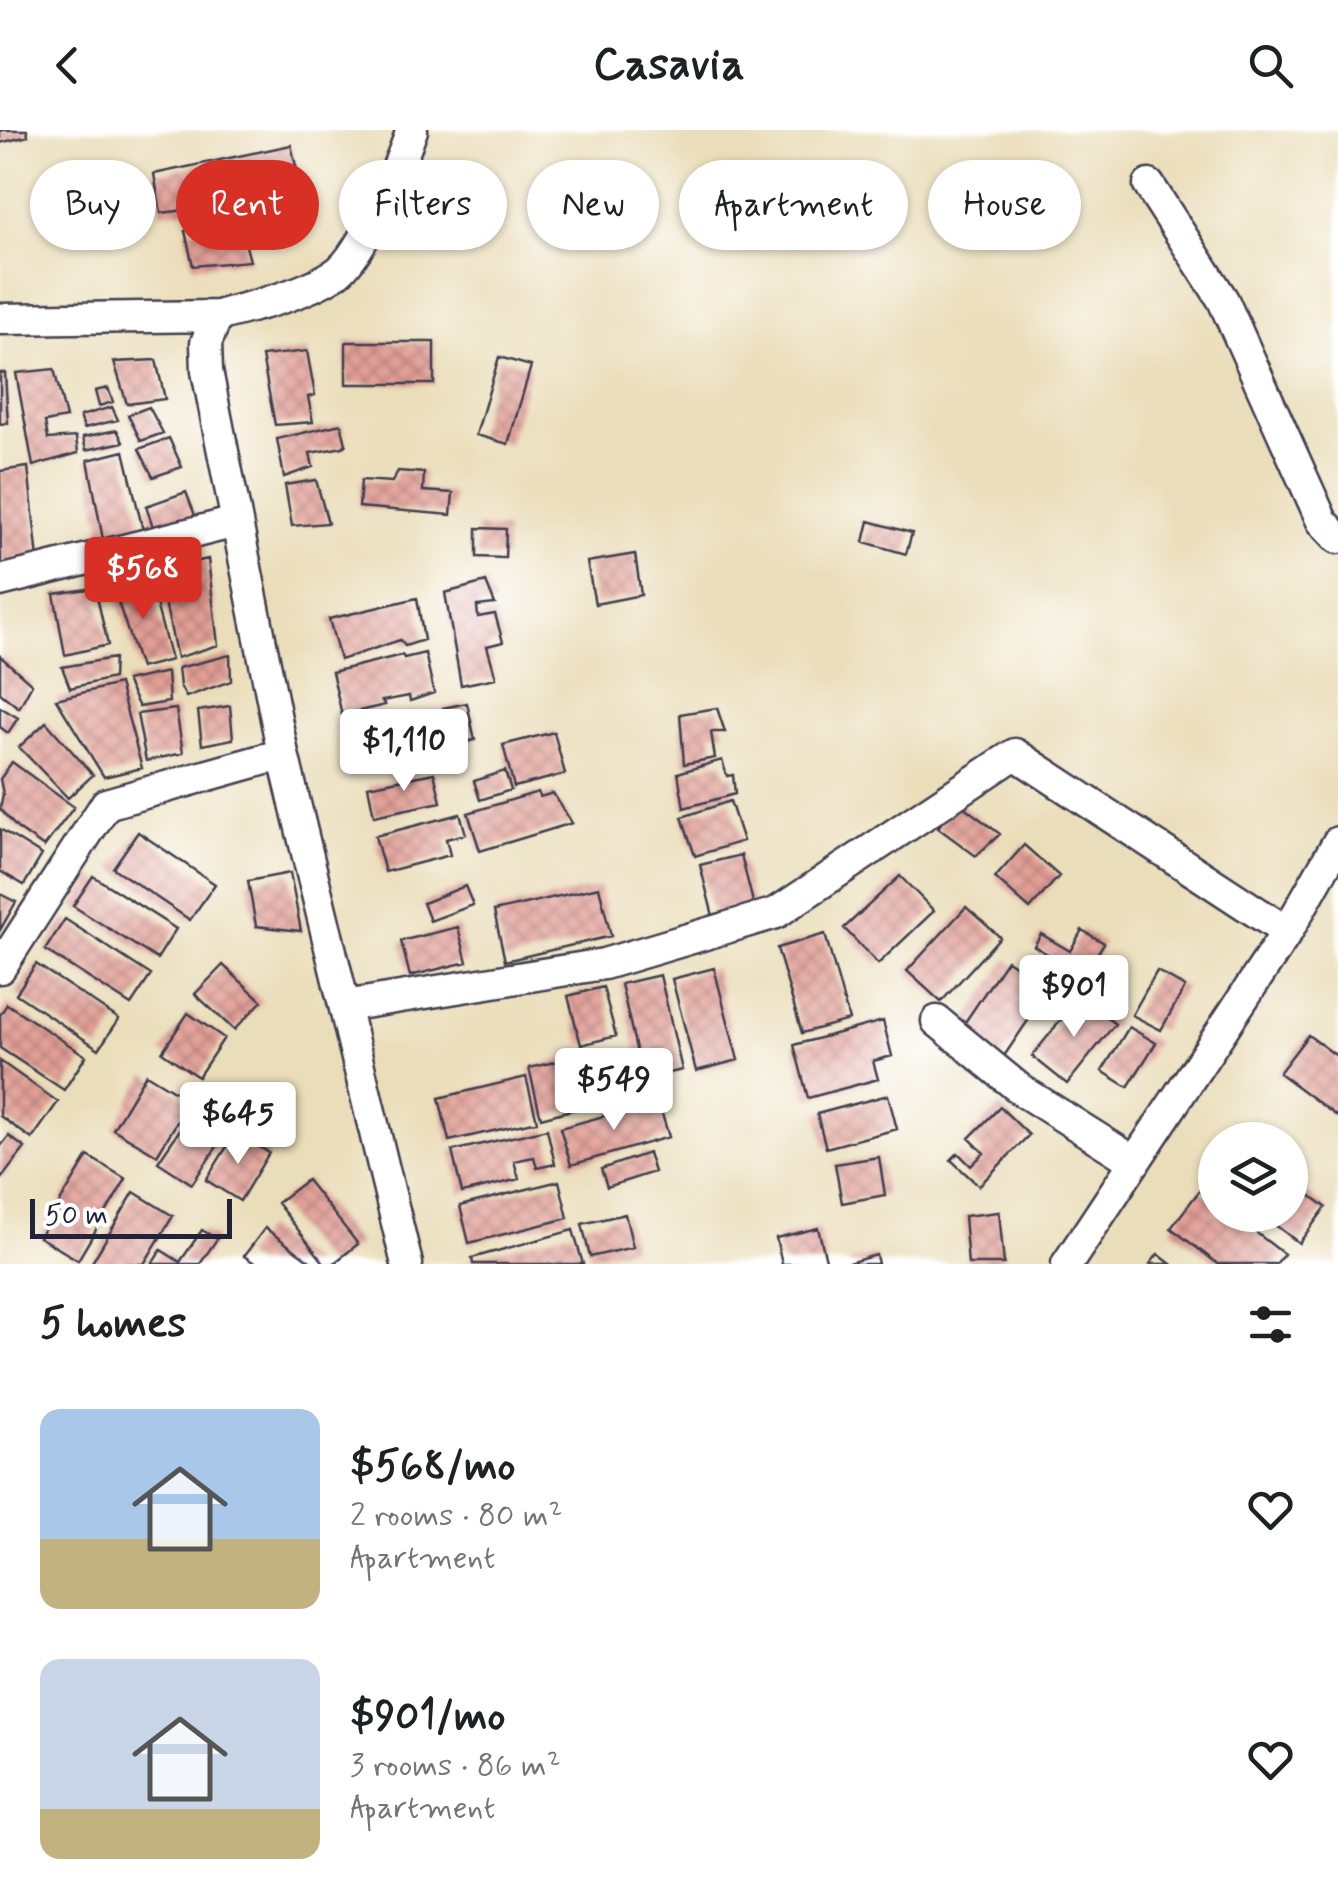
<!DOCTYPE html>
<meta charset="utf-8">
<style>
body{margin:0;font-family:Mynerve,sans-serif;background:#f2f2f2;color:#202124;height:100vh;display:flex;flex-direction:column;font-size:38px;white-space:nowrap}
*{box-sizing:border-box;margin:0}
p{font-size:32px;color:#757577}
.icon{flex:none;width:55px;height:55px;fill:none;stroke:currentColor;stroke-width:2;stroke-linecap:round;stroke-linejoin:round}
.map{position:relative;height:1134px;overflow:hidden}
.panel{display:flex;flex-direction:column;background:#fff;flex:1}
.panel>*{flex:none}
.guide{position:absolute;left:30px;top:30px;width:1280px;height:90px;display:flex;gap:20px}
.controls{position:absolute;left:1198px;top:992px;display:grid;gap:20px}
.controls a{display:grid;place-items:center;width:110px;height:110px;border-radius:50%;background:#fff;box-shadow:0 2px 8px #0004;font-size:50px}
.scale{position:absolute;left:30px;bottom:25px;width:202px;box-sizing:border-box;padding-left:10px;border:5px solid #22223b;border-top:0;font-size:28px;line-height:35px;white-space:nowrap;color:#22223b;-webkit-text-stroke:8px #fff;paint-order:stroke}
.price{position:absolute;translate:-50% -85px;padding:0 22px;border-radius:10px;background:#fff;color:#222;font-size:32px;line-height:65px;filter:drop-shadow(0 2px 5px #0008)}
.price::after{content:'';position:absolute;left:50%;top:60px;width:30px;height:22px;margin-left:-15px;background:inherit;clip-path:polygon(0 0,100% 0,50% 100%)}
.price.on{background:#d93025;color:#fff}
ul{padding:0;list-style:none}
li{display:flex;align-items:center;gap:30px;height:250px;padding:0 40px}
li span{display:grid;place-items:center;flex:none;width:280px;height:200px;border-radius:20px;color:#555}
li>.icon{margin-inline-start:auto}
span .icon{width:120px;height:120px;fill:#fffc;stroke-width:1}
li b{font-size:42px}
h2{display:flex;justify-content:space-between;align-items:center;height:120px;padding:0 40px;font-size:42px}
.tag{padding:0 35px;border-radius:45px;background:#fff;box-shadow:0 2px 8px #0004;font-size:35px;line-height:90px}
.tag.on{background:#d93025;color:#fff}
header{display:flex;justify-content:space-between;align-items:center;height:130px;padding:0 40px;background:#fff;font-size:45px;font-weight:700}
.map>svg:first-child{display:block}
</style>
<header><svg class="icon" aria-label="back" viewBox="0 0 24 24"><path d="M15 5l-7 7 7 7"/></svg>Casavia<svg class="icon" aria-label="search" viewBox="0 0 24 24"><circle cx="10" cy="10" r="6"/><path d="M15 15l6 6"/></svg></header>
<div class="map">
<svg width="1338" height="1134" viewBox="0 0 1338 1134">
<defs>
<pattern id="building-cross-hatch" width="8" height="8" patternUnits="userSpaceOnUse" patternTransform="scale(2.5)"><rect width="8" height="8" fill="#e29f95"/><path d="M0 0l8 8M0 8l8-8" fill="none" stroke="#b7817b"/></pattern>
</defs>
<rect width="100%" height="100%" fill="#fff"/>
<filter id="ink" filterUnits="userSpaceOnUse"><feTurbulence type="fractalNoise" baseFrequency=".01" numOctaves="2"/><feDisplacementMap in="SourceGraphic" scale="20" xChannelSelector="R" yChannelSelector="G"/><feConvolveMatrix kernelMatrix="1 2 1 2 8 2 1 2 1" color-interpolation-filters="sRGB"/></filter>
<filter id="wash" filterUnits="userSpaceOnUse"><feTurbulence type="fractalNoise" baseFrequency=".0048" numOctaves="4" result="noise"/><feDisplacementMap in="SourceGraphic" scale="40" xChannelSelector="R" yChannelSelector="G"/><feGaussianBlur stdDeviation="2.25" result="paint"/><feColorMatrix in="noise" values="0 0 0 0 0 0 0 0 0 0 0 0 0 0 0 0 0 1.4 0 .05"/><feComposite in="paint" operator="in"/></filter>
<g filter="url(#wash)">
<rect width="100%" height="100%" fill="#eaddb9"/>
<g id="blocks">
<!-- building -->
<path fill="url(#building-cross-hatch)" d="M0,0h27l1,6 -28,7z
M291,15l12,51 -142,17 -7,-39z
M240,94l10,37 -57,5 -8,-35z
M346,212h88v42h-88z
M307,221l8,44 -7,2 5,25 -38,3 -13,-69z
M499,227l32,9 -23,78 -32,-9z
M156,230l9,39 -38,5 -13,-42z
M54,239l12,49 -21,4 3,17 28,-2 2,16 -45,13 -17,-93z
M0,243h5l3,50 -8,1z
M108,258l5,14 -14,4 -4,-15z
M112,277l6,13 -34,8 -4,-12z
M149,277l14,26 -22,8 -13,-26z
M341,294l5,20 -3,3 -33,6 3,14 -29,10 -7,-38z
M117,300l6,12 -37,8 -3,-13z
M169,308l13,29 -29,10 -14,-28z
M124,321l21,88 -41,6 -16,-85z
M28,337l10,92 -37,6 -1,-94z
M398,341l26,2 -1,18 30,2 -2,22 -92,-8 2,-27 31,2z
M316,350l12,43 -36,3 -7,-41z
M186,362l12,31 -43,10 -9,-27z
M869,391l43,12 -6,21 -42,-12z
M477,398l29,1 -1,29 -28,-1z
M635,424l6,41 -46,9 -8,-42z
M208,429l10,86 -41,13 -19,-88z
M149,447l22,83 -31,8 -27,-81z
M486,452l9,22 -18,2 1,11 17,-3 8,28 -16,4 9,32 -35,7 -16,-92z
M95,458l13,57 -43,10 -11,-61z
M417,468l7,42 -19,6 -5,-6 -60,20 -11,-41z
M425,523l9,40 -24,8 -1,-5 -27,5 3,4 -43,10 -10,-43 70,-17 2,3z
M230,525l1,26 -45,16 -6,-11 -2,-18z
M0,526l32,28 -13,24 -19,-15z
M114,528l-1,20 -43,10 -8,-21z
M167,542l2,30 -30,5 -13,-26z
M119,554l23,84 -38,9 -48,-78z
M467,573l8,37 -24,5 -8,-37z
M230,576l3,33 -31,6 -4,-34z
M0,577l18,11 -10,15 -8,-6z
M717,578l8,24h-14l4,26 -31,6 -4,-50z
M176,579l7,44 -37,8 -9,-47z
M427,587l6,42 -22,3 -6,-42z
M46,592l47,53 -25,23 -49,-51z
M554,602l11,42 -51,13 -11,-42z
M722,630l5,16 6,-1 2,19 -51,14 -6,-35z
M12,632l62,45 -30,40 -27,-19 -17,-19 3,-15 -3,-15z
M505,641l6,19 -31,10 -6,-19z
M434,643l7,29 -67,14 -6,-30z
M538,662l2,5 13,-4 19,30 -92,28 -12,-38z
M955,670l45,34 -24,22 -38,-28z
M730,671l13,40 -48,15 -13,-39z
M460,684l6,20 -20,5 4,16 -65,17 -10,-36z
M0,699l42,26 -18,30 -24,-14z
M138,702l77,52 -25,36 -77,-52z
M1024,715l35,31 -29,33 -35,-31z
M741,725l13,51 -41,10 -13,-51z
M290,743l11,58 -45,-5 -8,-45z
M93,746l83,53 -19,30 -84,-53z
M900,746l34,35 -56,53 -34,-36z
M465,756l8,19 -43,16 -7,-18z
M599,757l12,49 -106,25 -11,-50z
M0,764l16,8 -16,28z
M966,777l34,30 -59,65 -34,-31z
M65,789l86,56 -20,30 -86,-55z
M458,797l9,35 -57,14 -9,-35z
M1082,800l22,13 -20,33 -50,-30 7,-12 29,17z
M825,804l24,86 -47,13 -25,-85z
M1007,830l43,28 -50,74 -43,-28z
M36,834l83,55 -20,30 -83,-55z
M223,835l39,36 -28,29 -39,-36z
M714,838l24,92 -42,11 -24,-92z
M1157,841l28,16 -24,43 -29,-15z
M660,845l22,95 -39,9 -22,-95z
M603,857l13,49 -35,9 -13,-49z
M1080,866l35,28 -48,60 -35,-28z
M7,874l79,52 -22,34 -64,-42v-33z
M188,883l36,25 -26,39 -36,-25z
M883,891l9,35 -19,5 5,18 -70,19 -14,-53z
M1129,897l27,16 -28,44 -26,-16z
M1308,905l30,22v60l-59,-44z
M601,921l9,37 -37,10 2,11 -34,9 -12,-50z
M0,931l58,41 -26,37 -32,-23z
M146,944l44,27 -33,54 -44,-26z
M526,947l11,44 -88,20 -10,-43z
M888,965l9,34 -71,19 -9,-34z
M658,971l11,36 -98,28 -11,-37z
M196,976l33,22 -37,56 -34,-22z
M1000,977l29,28 -50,51 -28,-26 7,-7 13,13 13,-13 -15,-15z
M547,999l8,35 -18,4 -3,-11 -20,4 5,18 -57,14 -10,-42z
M236,1002l33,21 -29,48 -34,-21z
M9,1006l16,12 -25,32v-33z
M648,1023l6,19 -47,15 -6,-18z
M88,1026l38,23 -48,81 -39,-23z
M879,1027l6,38 -43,8 -7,-39z
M307,1050l51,64 -25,20h-8l-48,-61z
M1290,1050l36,27 -27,36 -37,-28h28z
M559,1051l9,37 -99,25 -9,-37z
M1200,1060l15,11v14h18l51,39 -8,10h-58l-47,-36z
M134,1062l39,24 -29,48h-53z
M999,1082l5,52h-36l-4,-48z
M625,1084l8,33 -43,10 -8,-33z
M265,1098l49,36h-58l-12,-8z
M818,1098l9,36h-45l-6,-26z
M202,1100l15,9 -17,25h-48l9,-14 19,12z
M573,1100l10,34h-110l-1,-6z
M1158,1124l13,10h-21z
M876,1125l2,9h-30v-1z"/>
</g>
</g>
<g filter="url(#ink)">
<use href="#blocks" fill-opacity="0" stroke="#403e4e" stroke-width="2.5"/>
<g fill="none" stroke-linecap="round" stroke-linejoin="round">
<!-- minor casing -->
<g stroke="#403e4e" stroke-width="35">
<path id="minor" d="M1149,55l74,115 99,221 16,17
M0,189l217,-3
M0,451l236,-59
M0,838l106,-164 177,-50
M345,876l259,-42 172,-51 239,-159 272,178
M937,891l84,69 114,72
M407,1134l-124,-510 -76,-383 -1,-28 11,-27c40,-11 83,-20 118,-42 27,-17 66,-112 77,-144
M1067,1134l220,-332 51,-90"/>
</g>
<!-- minor -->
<use href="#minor" stroke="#fff" stroke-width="30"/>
</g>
</g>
</svg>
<div class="controls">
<a><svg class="icon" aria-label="layers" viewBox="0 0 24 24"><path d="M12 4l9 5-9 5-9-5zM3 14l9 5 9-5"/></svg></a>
</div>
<div class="scale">50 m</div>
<b class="price on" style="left:143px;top:492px">$568</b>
<b class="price" style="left:404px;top:664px">$1,110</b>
<b class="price" style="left:1074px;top:910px">$901</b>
<b class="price" style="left:614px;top:1003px">$549</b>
<b class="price" style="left:238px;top:1037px">$645</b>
<div class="guide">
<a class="tag">Buy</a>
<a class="tag on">Rent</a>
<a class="tag">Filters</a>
<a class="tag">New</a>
<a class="tag">Apartment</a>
<a class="tag">House</a>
</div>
</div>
<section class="panel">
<h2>5 homes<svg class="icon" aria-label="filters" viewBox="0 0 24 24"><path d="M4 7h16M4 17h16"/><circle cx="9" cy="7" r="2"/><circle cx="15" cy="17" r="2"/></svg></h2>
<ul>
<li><span style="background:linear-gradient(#a9c7e8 65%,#c2b280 0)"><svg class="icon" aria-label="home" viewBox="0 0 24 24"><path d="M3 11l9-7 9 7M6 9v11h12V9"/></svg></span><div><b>$568/mo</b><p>2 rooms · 80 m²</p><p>Apartment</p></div><svg class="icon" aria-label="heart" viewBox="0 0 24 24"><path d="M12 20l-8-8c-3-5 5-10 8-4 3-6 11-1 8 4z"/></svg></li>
<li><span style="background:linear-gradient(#c9d6e8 75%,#c2b280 0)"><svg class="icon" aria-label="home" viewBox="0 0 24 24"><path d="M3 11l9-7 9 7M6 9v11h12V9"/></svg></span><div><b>$901/mo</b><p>3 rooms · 86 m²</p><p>Apartment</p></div><svg class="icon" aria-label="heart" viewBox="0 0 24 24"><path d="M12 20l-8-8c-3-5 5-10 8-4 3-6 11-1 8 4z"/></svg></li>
</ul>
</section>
